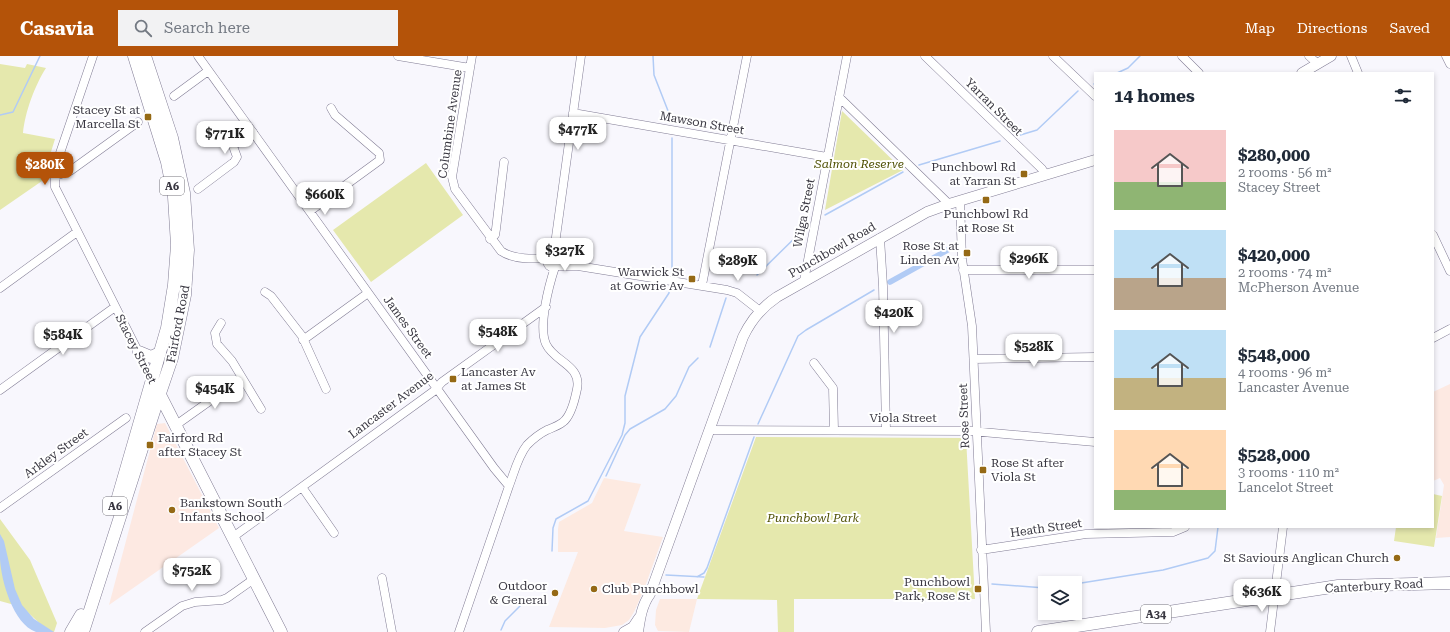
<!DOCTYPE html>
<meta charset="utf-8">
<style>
body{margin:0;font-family:"Roboto Serif",serif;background:#f2f2f3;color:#1f2937;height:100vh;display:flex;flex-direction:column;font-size:15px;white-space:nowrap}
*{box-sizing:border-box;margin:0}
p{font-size:13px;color:#747a83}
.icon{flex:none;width:22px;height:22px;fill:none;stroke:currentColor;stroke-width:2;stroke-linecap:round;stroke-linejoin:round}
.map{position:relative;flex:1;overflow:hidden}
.drawer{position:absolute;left:1094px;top:16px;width:340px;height:456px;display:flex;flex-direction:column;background:#fff;border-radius:0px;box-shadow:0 2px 6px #0003}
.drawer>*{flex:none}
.fabs{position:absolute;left:1038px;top:520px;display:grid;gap:8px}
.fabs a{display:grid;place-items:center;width:44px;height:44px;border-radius:0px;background:#fff;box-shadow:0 2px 6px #0003;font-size:20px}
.price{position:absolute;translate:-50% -34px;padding:0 9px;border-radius:8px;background:#fff;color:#222;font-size:13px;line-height:26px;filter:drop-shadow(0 1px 2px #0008)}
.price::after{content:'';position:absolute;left:50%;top:24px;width:12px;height:9px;margin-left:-6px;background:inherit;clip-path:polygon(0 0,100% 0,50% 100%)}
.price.selected{background:#b45309;color:#fff}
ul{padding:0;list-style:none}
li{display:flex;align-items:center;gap:12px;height:100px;padding:0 20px}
li span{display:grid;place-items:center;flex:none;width:112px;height:80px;border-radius:0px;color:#555}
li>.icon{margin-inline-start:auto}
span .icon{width:48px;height:48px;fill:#fffc;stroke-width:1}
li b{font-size:17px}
h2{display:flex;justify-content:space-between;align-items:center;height:48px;padding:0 20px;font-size:17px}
header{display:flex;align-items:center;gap:24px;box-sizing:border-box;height:56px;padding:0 20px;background:#b45309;color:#fff}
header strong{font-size:19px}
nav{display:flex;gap:22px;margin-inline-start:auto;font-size:14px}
.search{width:280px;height:36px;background:#f2f2f3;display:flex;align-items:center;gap:10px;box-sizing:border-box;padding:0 14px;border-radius:0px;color:#747a83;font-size:15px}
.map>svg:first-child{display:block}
</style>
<header>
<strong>Casavia</strong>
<div class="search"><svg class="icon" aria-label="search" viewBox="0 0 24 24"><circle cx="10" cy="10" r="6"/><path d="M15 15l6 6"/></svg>Search here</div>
<nav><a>Map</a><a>Directions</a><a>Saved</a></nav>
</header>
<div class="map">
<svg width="1450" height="576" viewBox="0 0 1450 576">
<rect width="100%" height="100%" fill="#f8f7fd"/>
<!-- commercial -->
<path fill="#fdeae1" d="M604,422l37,6 -17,47 39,6 -20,55 -9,20 -5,8 -7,5 -17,3 -56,-1 29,-75h-20v-23l1,-7 33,-19z
M660,543h37l-8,33 -31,-1 -3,-6 1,-15z"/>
<!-- education -->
<path fill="#fde9e2" d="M1450,328v153l-14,1 8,-53 -4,-7 -7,3v-89z
M165,367l54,105 -110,77 48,-181z"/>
<!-- green -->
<path fill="#e5e8ad" d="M0,8l25,4 2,-4 19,4c-11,17 -21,44 -23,65l32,6 -13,42 -42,29z
M842,55l61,59 -78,40z
M426,107l37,52 -92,67 -38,-52z
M756,381l210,1 9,161h-181v33h-16l-1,-32 -80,-1z
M1433,438l9,2 -8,51 -40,-6 2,-14h37z
M0,463l30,41 27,63 -3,9h-5l-27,-25 -22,-6z"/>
<!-- water -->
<path fill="#b1cbf5" d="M0,478l4,7 11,48 7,16 12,14 20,13c-5,0 -13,0 -18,0 -23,-8 -35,-52 -36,-73 0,-8 0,-17 0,-25z"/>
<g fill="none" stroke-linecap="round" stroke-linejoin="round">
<!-- stream -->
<path stroke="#b1cbf5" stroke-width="1.5" d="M653,0l1,19 18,46
M1117,17l11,-5 12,-12
M1094,28l1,-1
M0,59l13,-3 27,-56
M1017,80l20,-6 41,-39
M672,82v134
M919,109l81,-24
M825,159l78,-43
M757,219l48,-47
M710,291l16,-49
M758,368l40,-88 8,-6 68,-40
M606,420l19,-41 5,-6 35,-20 11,-13 13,-29 9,-9
M552,495l1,-23 3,-9 32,-18 34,-66 3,-12v-27l15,-59 29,-44v-4
M666,519l38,2
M697,521l7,-4 3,-5 47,-131
M992,528l53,4
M1075,528l88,-14 45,-12 7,-7 3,-24
M501,574l4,-9 17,-17"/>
<!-- canal -->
<path stroke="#b1cbf5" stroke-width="5.5" d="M890,226l63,-35"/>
<!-- minor casing -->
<g stroke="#817c94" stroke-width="9">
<path id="minor" d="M93,0l-34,100 -4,20v11l97,192
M198,0l296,412 15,18 -50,146
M398,0l72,12
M472,0l-20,121 3,12 46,62c13,9 33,8 49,7
M925,0l117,113 4,6
M1053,0l42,40
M1182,0l17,17
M1309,0l9,8
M1351,0l7,17
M1446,0l4,8
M174,40l34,-25
M839,41l110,107
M573,57l254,44
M55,120l15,-5 68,-49
M198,133l36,-27 3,-5 -4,-11 20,-14
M960,145l2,58 10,67 14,306
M310,155l70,-51 -1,-7 -44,-38 -4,-7
M1433,179l17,36
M880,182l3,48 3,144
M490,183l5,-4 1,-6 8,-67
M547.5 206a5.5 5.5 0 1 1 11 0a5.5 5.5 0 1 1-11 0Z
M551,201l4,-13 26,-188
M556,210h22l149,24 10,3 23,18
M963,214h132
M804,225l43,-225
M702,229l45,-229
M0,232l77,-56
M265,236l6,4 31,40 24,53
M221,267l-6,10 2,11 15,17 29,48
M1433,282l17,-9
M303,284l65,-47
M974,303l121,-2
M814,307l19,25 1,42
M0,334l115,-83
M176,369l66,-47
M709,374l262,1 124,11
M509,430c5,-13 9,-30 18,-41 6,-6 12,-11 20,-15 5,-2 11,-4 16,-8 8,-6 12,-23 14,-33 5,-24 -23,-27 -31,-45 -8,-18 3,-59 9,-77
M302,431l32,46
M0,452l126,-90
M233,481l201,-146 8,-9 104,-75
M981,494l105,-16 87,-2 12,-5
M382,522l10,54
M145,576l37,-26 13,-4 27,-2 5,-2 27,-19
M1270,576l13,-105"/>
</g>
<!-- major casing -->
<g stroke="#817c94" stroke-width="11">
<path id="major" d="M1302,17l29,-17
M624,576l9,-5 6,-9
M638,576c2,-14 4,-27 12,-38l93,-257c8,-17 19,-30 34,-40l150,-85 22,-8 146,-44"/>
</g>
<!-- highway casing -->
<g stroke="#817c94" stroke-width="13">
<path id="highway" d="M139,296l12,5 9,-4
M157,333l124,243
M118,441l49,-169 7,-43 3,-40 -3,-48 -7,-35 -33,-106
M71,576l10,-17
M83,576l73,-227 16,-47 13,-63 3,-45 -4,-57 -12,-55 -27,-82
M1038,576l300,-46 112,-3"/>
</g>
<!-- minor -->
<use href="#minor" stroke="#fff" stroke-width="8"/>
<!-- major -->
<use href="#major" stroke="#fff" stroke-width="10"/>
<!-- highway -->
<use href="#highway" stroke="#fff" stroke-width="12"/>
</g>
<!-- markers -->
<g fill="#956915" stroke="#fff" stroke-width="1.5">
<rect x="144" y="57" width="8" height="8" rx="2"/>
<rect x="1020" y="114" width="8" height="8" rx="2"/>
<rect x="982" y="140" width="8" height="8" rx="2"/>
<rect x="963" y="193" width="8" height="8" rx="2"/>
<rect x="688" y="219" width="8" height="8" rx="2"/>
<rect x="449" y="319" width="8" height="8" rx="2"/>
<rect x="146" y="385" width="8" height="8" rx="2"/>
<rect x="979" y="410" width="8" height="8" rx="2"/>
<circle cx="172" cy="454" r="4"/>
<circle cx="1397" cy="502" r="4"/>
<circle cx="594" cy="533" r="4"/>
<rect x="974" y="529" width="8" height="8" rx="2"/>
<circle cx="555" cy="537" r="4"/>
</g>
<g text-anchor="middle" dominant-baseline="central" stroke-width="4" stroke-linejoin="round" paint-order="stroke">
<!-- shield labels -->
<g fill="#fff" stroke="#74737a" stroke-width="1">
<rect x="160" y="121" width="24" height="18" rx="3"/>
<rect x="103" y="441" width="24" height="18" rx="3"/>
<rect x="1141" y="549" width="30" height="18" rx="3"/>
</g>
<g font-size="11" font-weight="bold" fill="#393741">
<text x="172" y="130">A6</text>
<text x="115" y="450">A6</text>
<text x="1156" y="558">A34</text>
</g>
<!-- street labels -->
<g font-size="12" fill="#393741" stroke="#fff">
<text transform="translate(994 51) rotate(45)">Yarran Street</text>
<text transform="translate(702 67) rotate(10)">Mawson Street</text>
<text transform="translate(450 68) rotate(-82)">Columbine Avenue</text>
<text transform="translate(804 157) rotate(-79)">Wilga Street</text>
<text transform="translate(832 194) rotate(-30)">Punchbowl Road</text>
<text transform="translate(178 268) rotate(-79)">Fairford Road</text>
<text transform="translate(408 271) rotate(54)">James Street</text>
<text transform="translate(136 293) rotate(63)">Stacey Street</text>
<text transform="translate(391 349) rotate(-37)">Lancaster Avenue</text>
<text transform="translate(964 360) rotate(-92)">Rose Street</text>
<text x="903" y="362">Viola Street</text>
<text transform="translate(56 397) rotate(-36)">Arkley Street</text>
<text transform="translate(1046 472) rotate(-8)">Heath Street</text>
<text transform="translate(1374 530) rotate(-3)">Canterbury Road</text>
</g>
<!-- poi labels -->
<g font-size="12" fill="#393741" stroke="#fff" text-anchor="end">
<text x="140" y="54">Stacey St at<tspan x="140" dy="14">Marcella St</tspan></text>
<text x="1016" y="111">Punchbowl Rd<tspan x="1016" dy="14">at Yarran St</tspan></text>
<text x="986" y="158" text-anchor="middle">Punchbowl Rd<tspan x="986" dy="14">at Rose St</tspan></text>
<text x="959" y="190">Rose St at<tspan x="959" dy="14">Linden Av</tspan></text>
<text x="684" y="216">Warwick St<tspan x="684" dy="14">at Gowrie Av</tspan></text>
<text x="461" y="316" text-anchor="start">Lancaster Av<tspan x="461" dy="14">at James St</tspan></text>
<text x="158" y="382" text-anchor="start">Fairford Rd<tspan x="158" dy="14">after Stacey St</tspan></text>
<text x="991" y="407" text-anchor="start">Rose St after<tspan x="991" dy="14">Viola St</tspan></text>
<text x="180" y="447" text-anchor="start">Bankstown South<tspan x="180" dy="14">Infants School</tspan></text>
<text x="1389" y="502">St Saviours Anglican Church</text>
<text x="970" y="526">Punchbowl<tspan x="970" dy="14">Park, Rose St</tspan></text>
<text x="547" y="530">Outdoor<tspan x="547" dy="14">&amp; General</tspan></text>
<text x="602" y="533" text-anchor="start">Club Punchbowl</text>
</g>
<!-- park labels -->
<g font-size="12" font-style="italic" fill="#505105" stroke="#fff">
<text x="859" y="108">Salmon Reserve</text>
<text x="813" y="462">Punchbowl Park</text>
</g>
</g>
</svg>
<div class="fabs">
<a><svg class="icon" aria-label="layers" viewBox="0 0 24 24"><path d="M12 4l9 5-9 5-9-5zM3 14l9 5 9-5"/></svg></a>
</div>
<b class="price" style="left:578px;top:95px">$477K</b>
<b class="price" style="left:225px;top:99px">$771K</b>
<b class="price selected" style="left:45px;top:130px">$280K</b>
<b class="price" style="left:325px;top:160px">$660K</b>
<b class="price" style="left:565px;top:216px">$327K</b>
<b class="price" style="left:1029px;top:224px">$296K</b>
<b class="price" style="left:738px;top:226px">$289K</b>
<b class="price" style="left:894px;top:278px">$420K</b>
<b class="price" style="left:498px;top:297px">$548K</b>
<b class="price" style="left:63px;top:300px">$584K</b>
<b class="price" style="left:1034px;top:312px">$528K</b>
<b class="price" style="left:215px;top:354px">$454K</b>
<b class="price" style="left:192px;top:536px">$752K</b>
<b class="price" style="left:1262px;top:557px">$636K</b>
<section class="drawer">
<h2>14 homes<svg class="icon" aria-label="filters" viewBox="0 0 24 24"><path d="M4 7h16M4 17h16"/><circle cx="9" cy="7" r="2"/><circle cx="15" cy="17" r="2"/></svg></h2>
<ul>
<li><span style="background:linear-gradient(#f6c9c9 65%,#8fb573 0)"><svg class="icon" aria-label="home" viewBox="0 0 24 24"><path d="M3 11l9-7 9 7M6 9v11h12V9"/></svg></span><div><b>$280,000</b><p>2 rooms · 56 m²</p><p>Stacey Street</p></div></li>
<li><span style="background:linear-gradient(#bfe0f5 60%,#b9a48a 0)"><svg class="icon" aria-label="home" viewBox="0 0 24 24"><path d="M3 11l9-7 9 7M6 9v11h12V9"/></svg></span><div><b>$420,000</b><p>2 rooms · 74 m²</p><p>McPherson Avenue</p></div></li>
<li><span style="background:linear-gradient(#bfe0f5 60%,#c2b280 0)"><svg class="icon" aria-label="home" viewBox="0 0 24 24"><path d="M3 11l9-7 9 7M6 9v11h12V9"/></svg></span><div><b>$548,000</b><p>4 rooms · 96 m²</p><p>Lancaster Avenue</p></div></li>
<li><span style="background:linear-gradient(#ffd9b3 75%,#8fb573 0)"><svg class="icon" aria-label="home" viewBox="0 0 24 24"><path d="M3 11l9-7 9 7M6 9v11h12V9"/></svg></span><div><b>$528,000</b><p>3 rooms · 110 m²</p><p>Lancelot Street</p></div></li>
</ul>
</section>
</div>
